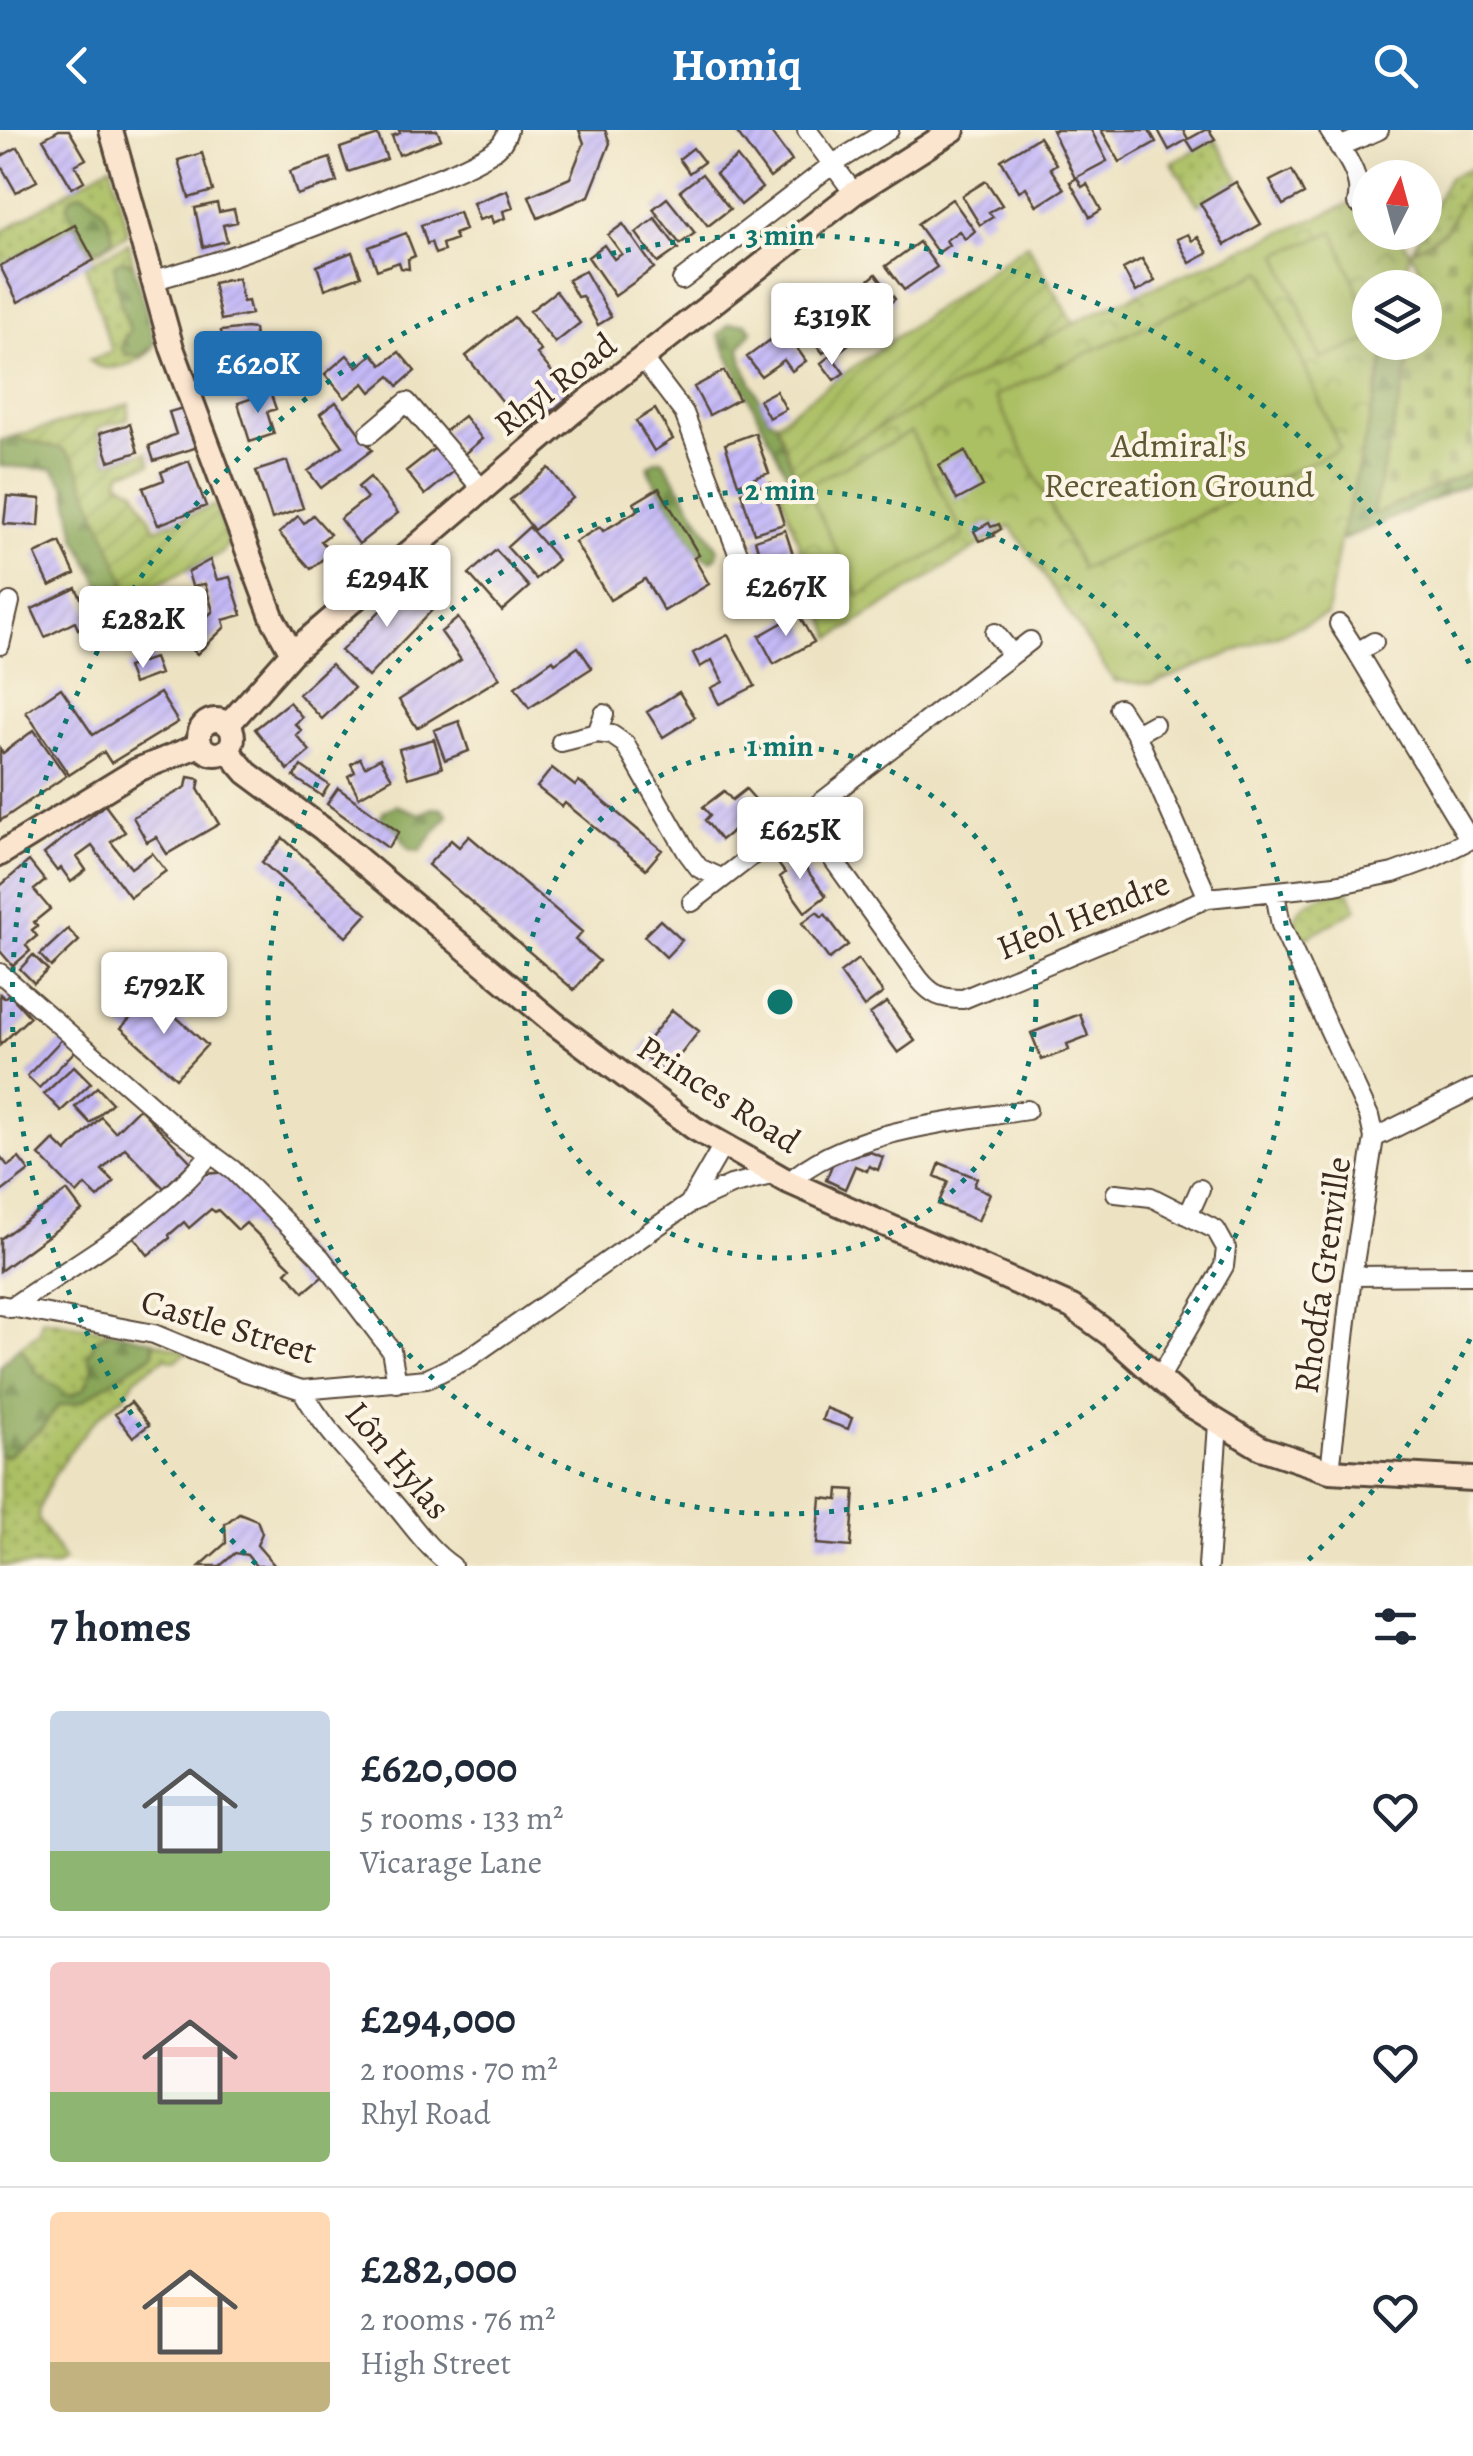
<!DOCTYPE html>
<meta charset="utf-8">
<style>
body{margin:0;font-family:Alegreya,serif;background:#f2f2f3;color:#1f2937;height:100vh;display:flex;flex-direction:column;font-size:38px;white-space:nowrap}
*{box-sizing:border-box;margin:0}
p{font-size:32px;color:#747a83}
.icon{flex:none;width:55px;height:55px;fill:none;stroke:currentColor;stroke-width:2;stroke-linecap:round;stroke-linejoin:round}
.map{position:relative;height:1436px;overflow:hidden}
.panel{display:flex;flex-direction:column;background:#fff;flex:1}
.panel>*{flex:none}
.needle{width:65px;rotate:6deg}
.controls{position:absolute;left:1352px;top:30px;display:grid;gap:20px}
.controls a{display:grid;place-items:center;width:90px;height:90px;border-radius:50%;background:#fff;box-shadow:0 10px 40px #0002;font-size:50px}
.price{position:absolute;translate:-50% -85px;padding:0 22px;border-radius:10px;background:#fff;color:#222;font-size:32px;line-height:65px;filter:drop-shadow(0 2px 5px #0008)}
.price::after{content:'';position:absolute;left:50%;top:60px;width:30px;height:22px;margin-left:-15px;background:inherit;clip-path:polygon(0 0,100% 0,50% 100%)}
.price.selected{background:#1f6fb2;color:#fff}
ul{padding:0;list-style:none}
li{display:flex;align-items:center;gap:30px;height:250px;padding:0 50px}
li+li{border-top:2px solid #e0e1e3}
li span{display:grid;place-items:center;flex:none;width:280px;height:200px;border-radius:10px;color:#555}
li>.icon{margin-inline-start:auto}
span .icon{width:120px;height:120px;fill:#fffc;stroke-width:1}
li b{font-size:42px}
h2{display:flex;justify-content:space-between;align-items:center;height:120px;padding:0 50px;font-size:42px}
header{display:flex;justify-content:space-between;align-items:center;height:130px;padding:0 50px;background:#1f6fb2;color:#fff;font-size:45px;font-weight:700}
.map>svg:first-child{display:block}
</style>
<header><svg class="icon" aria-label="back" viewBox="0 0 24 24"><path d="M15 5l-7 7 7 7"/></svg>Homiq<svg class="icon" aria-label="search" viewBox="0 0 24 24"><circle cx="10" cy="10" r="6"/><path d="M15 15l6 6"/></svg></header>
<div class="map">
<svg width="1473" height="1436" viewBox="0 0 1473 1436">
<defs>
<pattern id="grass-dots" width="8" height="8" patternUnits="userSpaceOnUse" patternTransform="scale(2.5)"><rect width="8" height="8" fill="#abbf63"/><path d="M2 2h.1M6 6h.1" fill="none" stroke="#8c9b51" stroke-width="1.8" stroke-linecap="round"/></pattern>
<pattern id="forest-firs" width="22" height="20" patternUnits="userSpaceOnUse" patternTransform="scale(2.5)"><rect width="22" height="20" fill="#88a659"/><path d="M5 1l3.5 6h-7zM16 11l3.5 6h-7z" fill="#708749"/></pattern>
<pattern id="cemetery-stones" width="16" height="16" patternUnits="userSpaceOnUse" patternTransform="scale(2.5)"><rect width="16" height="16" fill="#abbf63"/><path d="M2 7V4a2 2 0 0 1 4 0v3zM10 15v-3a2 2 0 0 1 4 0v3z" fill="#8c9b51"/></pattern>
<pattern id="park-crowns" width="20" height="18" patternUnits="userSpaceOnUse" patternTransform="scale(2.5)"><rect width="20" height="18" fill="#abbf63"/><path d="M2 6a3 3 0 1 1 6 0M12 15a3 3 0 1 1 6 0" fill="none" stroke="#8c9b51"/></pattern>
<pattern id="garden-furrows" width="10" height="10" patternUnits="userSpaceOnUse" patternTransform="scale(2.5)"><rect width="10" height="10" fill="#abbf63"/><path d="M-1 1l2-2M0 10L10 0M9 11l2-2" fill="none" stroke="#8c9b51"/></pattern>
<pattern id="building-hatch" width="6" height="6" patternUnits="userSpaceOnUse" patternTransform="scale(2.5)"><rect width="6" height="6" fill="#c5b9f7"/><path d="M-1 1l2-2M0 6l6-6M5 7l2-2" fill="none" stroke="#aa9fd3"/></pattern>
</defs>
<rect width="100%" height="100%" fill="#fcf5e5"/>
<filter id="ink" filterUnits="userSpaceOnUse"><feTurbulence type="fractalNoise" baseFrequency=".01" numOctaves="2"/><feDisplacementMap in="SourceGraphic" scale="20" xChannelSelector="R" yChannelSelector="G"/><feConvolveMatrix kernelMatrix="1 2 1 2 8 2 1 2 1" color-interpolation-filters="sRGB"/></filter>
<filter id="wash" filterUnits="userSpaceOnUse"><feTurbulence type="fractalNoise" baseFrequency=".0048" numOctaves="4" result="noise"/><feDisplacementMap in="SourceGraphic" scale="40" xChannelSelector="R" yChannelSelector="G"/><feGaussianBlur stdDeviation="2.25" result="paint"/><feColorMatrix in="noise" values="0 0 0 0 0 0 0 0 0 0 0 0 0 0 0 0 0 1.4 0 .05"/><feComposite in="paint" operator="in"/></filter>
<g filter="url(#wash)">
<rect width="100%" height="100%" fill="#ede3c3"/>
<!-- grass -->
<path fill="url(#grass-dots)" stroke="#737440" stroke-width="2.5" d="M1215,9l24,41 -41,25 -26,-42z
M111,35l17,69 -37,21 -17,-30 -74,41v-33z
M1473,37l-1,18 -26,45 -35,22 10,-19 4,-1v-8l23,-46z
M129,113l4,21 -10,-4 -3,41 10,29 -8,11 17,15 14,-8c-13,17 -48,28 -64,12l23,-8 -27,-87z
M1348,759l9,20 -57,32c-19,-38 21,-45 48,-52z
M42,1189l68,12 -14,9 -8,15 5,15 -9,19 -15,8 -32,-24 -17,-27 19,-13z
M153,1211l35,11 -13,9 -10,-3 -30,20 -10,19c-29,11 -87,91 -87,122l26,41 -8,6h-56v-111l7,1 35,-27 16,-23c28,-6 44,-18 67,-34 10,-7 20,-11 29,-19z"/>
<!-- forest -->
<path fill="url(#forest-firs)" stroke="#62683c" stroke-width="2.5" d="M81,63c19,9 30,25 32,46l-13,10 -13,-2 -20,-40 4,-10z
M123,130l10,4 22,80 -15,12 -14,-2 -5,-6 9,-18 -10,-29 -6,-37z
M745,193l7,7 -12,18 3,16 25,54 8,4 18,51 -6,3 -70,-141 11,-11z
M1389,213h25l-42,171 101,-43v11l-133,59z
M12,307l51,12 12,12 54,130v7l-10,7 -12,-7 -31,-61 -10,-50 -13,-18 -53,-3v-25z
M656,330h7l55,89 -1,7 -5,5 -13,-6 -50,-83v-7z
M396,675l24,9 13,-6 10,1 5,6 -28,36c-16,0 -13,-7 -21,-18 -3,-5 -13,-10 -19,-14l4,-8z
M110,1201l43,10 1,12 -72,48 -24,5 -16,22 -35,28 -7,-1v-89l20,-20 17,27 32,23 15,-7 9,-19 -5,-14 8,-16z"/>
<!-- cemetery -->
<path fill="url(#cemetery-stones)" stroke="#737440" stroke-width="2.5" d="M1473,49v292l-101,44 42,-172 11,-1 -1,-67 -14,-23 36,-22z"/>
<!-- park -->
<path fill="url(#park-crowns)" stroke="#737440" stroke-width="2.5" d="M1370,65v37l29,1 11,19 -8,35 -32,1v54l18,1 -48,198 -13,74 -174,69 -39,-3 -103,-155 -179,112 -55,-156 310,-166z"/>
<!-- garden -->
<path fill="url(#garden-furrows)" stroke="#737440" stroke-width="2.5" d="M1027,114l47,79 -280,150 -18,-51z
M129,274l-1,15 -31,9 10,34 40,-10 4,12 -30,8 -2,10 16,8 21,39 59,-24 13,39 -6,9 -93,45v-7l-54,-130 -12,-12 -51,-12z"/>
<!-- pitch -->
<path fill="#abbf63" stroke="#737440" stroke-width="2.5" d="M1334,102l36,90v18l-49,19 -43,-105z
M1263,141l77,178 -258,120 -87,-173z
M911,302l53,104 -105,60 -53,-110z"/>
<g id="blocks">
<!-- building -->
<path fill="url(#building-hatch)" d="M59,0h10l17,29 -11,6 9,16 -12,7 -29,-49z
M399,0h38l4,9 -42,16 -7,-19 8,-3z
M579,0h26l5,13 -21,53 -51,22 -9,-22 41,-18 14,-35z
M735,0h34l23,31 -22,17z
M1052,0h39l16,31 -32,17z
M1101,0h48l7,12 -36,20z
M1158,0h25l5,9 -19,11z
M1205,0h4l6,9 -21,12 -7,-11z
M378,5l9,24 -39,13 -8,-24z
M1039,7l17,27 -6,4 14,21 -27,17 -11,-19 -7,4 -18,-31z
M18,17l19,34 -21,11 -16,-28v-7z
M693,18l11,14 -15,11 -10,-14z
M202,23l11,38 -24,7 -11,-38z
M737,27l25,31 -21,17 -25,-31z
M330,28l7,24 -40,13 -7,-24z
M1292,40l12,24 -21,11 -13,-24z
M702,44l28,35 -22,17 -28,-35z
M1077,48l5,9 5,-3 14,26 -11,7 -20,-35z
M986,51l16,24 -13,7 4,5 -13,8 -18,-29z
M1236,52l25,42 -36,21 -25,-42z
M507,60l6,18 -10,3 2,7 -12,5 -2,-7 -12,4 -6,-17z
M667,68l28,35 -15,11 -27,-35z
M952,69l23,32 -10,8 -6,-8 -13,9 3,5 -11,8 -21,-29z
M217,73l2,9 15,-3 3,13 -14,3 4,16 -24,6 -8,-39z
M459,82l6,18 -11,4 2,5 -14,5 2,7 -9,3 -4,-12 -4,2 -6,-19z
M655,88l23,31 -20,14 -22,-30z
M623,94l31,44 -39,28 -27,-39 16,-12 10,14 8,-5 -14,-19z
M75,95l19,35 -76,42 -18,-36z
M406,103l9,23 -7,3 1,10 -8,-1 -2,-6 -22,8 -8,-23z
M1188,104l4,7 6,-4 10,16 -18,10 -13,-24z
M919,112l18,25 -33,23 -18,-24z
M352,122l9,24 -36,13 -8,-23z
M1142,129l13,22 -19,11 -13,-23z
M585,141l26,46 -13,8 -16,-29 -5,1 -9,-17z
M876,144l19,25 -36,29 -20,-24z
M238,148l5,24 5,-1 3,13 -30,6 -8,-37z
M556,161l24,32 -25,20 -25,-32z
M828,175l27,34 -20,16 -5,-7 -7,5 -21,-26z
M514,187l27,34 -4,3 34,41 -44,37 -61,-76z
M246,198l8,1 2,17 -9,1 3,17 -24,4 -5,-37z
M784,200l22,31 -14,10 -8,-11 -23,16 -14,-19z
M399,222l16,19 -17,15 -8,-10 -19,16 -7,-9 -19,15 -20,-24 22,-19 10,12 16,-13 9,11z
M831,225l13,18 -10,7 -13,-17z
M724,241l15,28 -30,16 -15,-28z
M776,261l10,18 -17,9 -10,-18z
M270,262l6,17 -9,3 7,22 -24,8 -12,-39z
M336,272l36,48 -51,38 -13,-17 35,-25 -23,-32z
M186,277l12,40 -44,14 -5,-15 27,-12 -7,-22z
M655,279l18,30 -19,12 -18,-30z
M464,286l18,23 -19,16 -19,-23z
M130,294l8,28 -29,9 -9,-28z
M755,303l14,40 -31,11 -13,-40z
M439,315l19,23 -33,27 -19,-24z
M965,321l18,35 -26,14 -18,-35z
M189,331l17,45 -48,19 -15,-37 21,-8 -3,-8z
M287,331l16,47 -31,11 -16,-48z
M549,338l24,30 -39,32 -24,-30z
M370,347l28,36 -39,31 -19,-25 27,-21 -9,-11z
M771,353l13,41 -30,9 -13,-41z
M659,358l40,67 -5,3 15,26 -45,27 -19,-32 -35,21 -35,-58 25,-15 3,4 35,-21 -4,-7z
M7,366l34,3 -2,27 -35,-2z
M313,385l17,19 -9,7 10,11 -20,17 -32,-36 19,-17 6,7z
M989,393l2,4 8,-3 2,5 -8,5 1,2 -15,5 -5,-10z
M529,397l29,33 -22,19 -29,-32z
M785,400l14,43 -31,10 -13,-43z
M60,412l15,32 -25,12 -15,-32z
M496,420l33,37 -27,24 -33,-37z
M210,430l7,20 13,-3 12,38 -19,5 2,7 -28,27 -15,-14 31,-29 -8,-27 -13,2 -4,-14z
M407,453l27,25 -66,69 -27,-26z
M76,458l17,34 -15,7 -3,-7 -30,15 -13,-28z
M798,484l16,28 -40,22 -15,-28z
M458,488l42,60 -83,50 -18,-28 62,-40 -20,-28z
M728,505l27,51 -36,18 -8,-16 12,-6 -11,-22 -12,7 -7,-14z
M578,517l14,21 -63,40 -14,-21 38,-27 2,3z
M154,528l6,16 -27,10 -6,-17z
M331,534l23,24 -32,31 -23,-25z
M61,558l32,47 67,-42 18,29 -67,41 -7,-11 -35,23 -43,-63z
M679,562l16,25 -32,20 -16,-25z
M289,572l13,15 -7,7 6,6 -5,5 14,16 -22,19 -33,-41z
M459,591l10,30 -24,9 -11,-30z
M34,600l32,46 -66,45v-72l3,4z
M434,609l8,29 -34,10 -9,-29z
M360,628l5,9 15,-9 12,20 -33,19 -11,-21 7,-4 -4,-8z
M301,636l28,19 -7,11 -28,-19z
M552,638l23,18 4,-5 83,69 -16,19 -81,-66 -3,4 -25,-20z
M188,647l12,2 -2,10 21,35 -52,30 -11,-17 -9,5 -14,-25 53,-30z
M338,658l61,44 -11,16 -61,-44z
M746,659l16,18 -41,33 -16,-20 5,-5 -7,-8 21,-16 8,9z
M105,675l20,27 -14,10 20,26 21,-15 14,18 -36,26 -38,-51 -15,11 9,13 -15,12 -10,-14 -4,3 -13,-17z
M469,706l113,96 -7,8 24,21 -25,29 -146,-125 23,-25 8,7z
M283,708l84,76 -21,23 -84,-75z
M793,721l33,45 -21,16 -25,-35 5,-4 -8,-11z
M29,731l16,20 -11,9 16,19 -16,13 3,4 -5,4 5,6 -11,9 4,6 -17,15 -13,-15v-65z
M817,782l5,5 3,-3 23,31 -19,14 -27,-36z
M660,790l22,20 -16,17 -22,-21z
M68,799l11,12 -28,26 -11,-12z
M33,825l15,15 -14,13 -14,-14z
M858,829l25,34 -19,14 -24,-34z
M0,864l4,4 5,-4 21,23 -30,28z
M152,865l55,50 -31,33 -55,-50z
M887,872l28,39 -17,12 -28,-39z
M672,880l27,21 -33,42 -27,-21z
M1080,884l8,22 -21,8 2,6 -27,10 -11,-27z
M63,908l13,12 -37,38 -12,-12z
M74,936l17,17 -30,28 -17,-17z
M97,957l15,16 -22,20 -15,-16z
M139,978l52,54 -27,26 -39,-40 -23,22 12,12 -16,16 -13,-13 -8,9 -38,-39 15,-15 12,12 35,-35 14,15z
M870,1022l13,5 -5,13 -9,-4 -2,5 -12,-5 -10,23 -19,-9 8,-20z
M0,1026l8,10 11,-8 10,13 -29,22z
M940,1033l37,15 -3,8 16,7 -12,28 -40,-17 10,-22 -13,-6z
M226,1042l101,101 -23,19 -18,-20 5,-5 -45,-44 -8,7 -20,-20 -3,2 -4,-3 -22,19 -5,-6 -15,13 1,3 -22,17 -18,-23 76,-58z
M67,1061l15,20 -82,60v-32z
M131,1272l18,23 -16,12 -18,-23z
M826,1278l26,10 -4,11 -26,-9z
M839,1359l16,1 -4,57 -34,-3 4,-46 17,2z
M239,1383l18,7 5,13 -5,12 18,21h-19l-9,-11 -12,-2 -15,13h-20l26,-23 -1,-19z"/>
</g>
</g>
<g filter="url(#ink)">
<use href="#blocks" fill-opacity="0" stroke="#564637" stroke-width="2.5"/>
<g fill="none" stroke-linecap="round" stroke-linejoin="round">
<!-- street casing -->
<g stroke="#564637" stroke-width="22">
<path id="street" d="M807,0l47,63
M1329,0c14,23 35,46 28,73
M1339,17l40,-17
M682,150l151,-116 56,-34
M151,151c80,-22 156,-51 233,-82 35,-15 73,-26 106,-46 9,-5 15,-12 18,-23
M643,229l41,54 69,179 11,12 32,-13
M369,304l38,-32 74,86
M1339,494l18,28
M995,503l17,21
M1374,512l-17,10 113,188
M0,515l10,-43
M1119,578l17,26 18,-10
M597,603l15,2 13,9 62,108 12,16 22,10
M1136,604l72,164
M561,612l36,-9 7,-19
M802,686l117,163c13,16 22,20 44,20l245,-101 127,-13 58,-12 38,-14 42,-21
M1275,763l6,32 88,191 5,22
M692,772l338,-261
M0,843l178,156 55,41 87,87 71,93 6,33
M789,1052c57,-52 164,-60 238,-72
M1116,1063l35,4 65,33 10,18 -2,18 -65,113
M689,1074l34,-59
M1188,1086l12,-27
M1352,1146l121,-1
M0,1175l154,29 92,38 56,18 125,-11 42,-21 220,-154 42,-19 44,-11
M10,1178c66,-46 151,-91 201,-155
M302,1260c27,47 53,68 87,108 21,23 37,50 63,68
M1330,1341l22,-195 22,-138 99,-49
M1208,1436l10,-142"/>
</g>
<!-- secondary casing -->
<g stroke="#564637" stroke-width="28">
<path id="secondary" d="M111,0l61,218 101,271 19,34
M199 607a17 17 0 1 1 34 0a17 17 0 1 1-34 0Z
M228,595l64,-72 281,-241 281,-219 99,-63
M228,621l19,22 76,56 231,194 140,105 95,54 283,125 40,29 75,67 74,45 69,23 143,8
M0,724l137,-84 63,-25"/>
</g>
<!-- street -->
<use href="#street" stroke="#fff" stroke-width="18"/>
<!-- secondary -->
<use href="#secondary" stroke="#fbe5cf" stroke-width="22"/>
</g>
</g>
<!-- distance rings -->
<g fill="none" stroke="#0f766e" stroke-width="5" stroke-dasharray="5 10">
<circle cx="780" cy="872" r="256"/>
<circle cx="780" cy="872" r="512"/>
<path d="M1470 1209A768 768 0 0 1 1304 1434M256 1434A768 768 0 1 1 1470 535"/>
</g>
<g text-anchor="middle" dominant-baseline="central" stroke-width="8" stroke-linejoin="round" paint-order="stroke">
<!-- street labels -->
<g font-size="35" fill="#3b2a1e" stroke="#fcf5e5">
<text transform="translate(555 254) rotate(-38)">Rhyl Road</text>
<text transform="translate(1083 785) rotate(-22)">Heol Hendre</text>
<text transform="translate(719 964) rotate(33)">Princes Road</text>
<text transform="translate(1322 1145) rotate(-82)">Rhodfa Grenville</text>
<text transform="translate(229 1196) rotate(17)">Castle Street</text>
<text transform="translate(398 1330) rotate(50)">Lôn Hylas</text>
</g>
<!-- park labels -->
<g font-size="35" fill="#5d5733" stroke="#fcf5e5">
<text x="1179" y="315">Admiral's<tspan x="1179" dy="40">Recreation Ground</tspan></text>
</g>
</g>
<circle cx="780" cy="872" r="15" fill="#0f766e" stroke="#fcf5e5" stroke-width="5"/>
<g font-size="30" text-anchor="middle" font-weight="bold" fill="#0f766e" stroke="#fcf5e5" stroke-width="8" stroke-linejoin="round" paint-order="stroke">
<text x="780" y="115">3 min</text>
<text x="780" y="370">2 min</text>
<text x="780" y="626">1 min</text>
</g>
</svg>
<div class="controls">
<a><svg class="needle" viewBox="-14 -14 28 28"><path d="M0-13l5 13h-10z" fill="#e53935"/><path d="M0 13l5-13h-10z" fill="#747a83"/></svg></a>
<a><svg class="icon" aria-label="layers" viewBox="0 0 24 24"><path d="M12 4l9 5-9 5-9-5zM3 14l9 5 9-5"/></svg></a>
</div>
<b class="price" style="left:832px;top:238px">£319K</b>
<b class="price selected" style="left:258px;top:286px">£620K</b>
<b class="price" style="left:387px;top:500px">£294K</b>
<b class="price" style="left:786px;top:509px">£267K</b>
<b class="price" style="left:143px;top:541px">£282K</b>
<b class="price" style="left:800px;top:752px">£625K</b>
<b class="price" style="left:164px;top:907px">£792K</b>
</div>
<section class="panel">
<h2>7 homes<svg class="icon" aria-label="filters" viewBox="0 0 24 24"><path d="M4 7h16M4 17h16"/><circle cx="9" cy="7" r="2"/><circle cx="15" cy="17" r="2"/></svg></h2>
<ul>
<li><span style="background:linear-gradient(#c9d6e8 70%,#8fb573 0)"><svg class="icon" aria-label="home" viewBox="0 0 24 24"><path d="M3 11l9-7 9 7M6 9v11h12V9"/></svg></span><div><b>£620,000</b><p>5 rooms · 133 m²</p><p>Vicarage Lane</p></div><svg class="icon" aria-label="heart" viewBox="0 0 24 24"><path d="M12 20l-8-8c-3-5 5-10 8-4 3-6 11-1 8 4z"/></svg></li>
<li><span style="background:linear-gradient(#f6c9c9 65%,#8fb573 0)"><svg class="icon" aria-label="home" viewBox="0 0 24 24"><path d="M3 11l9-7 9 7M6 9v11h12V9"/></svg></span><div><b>£294,000</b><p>2 rooms · 70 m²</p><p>Rhyl Road</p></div><svg class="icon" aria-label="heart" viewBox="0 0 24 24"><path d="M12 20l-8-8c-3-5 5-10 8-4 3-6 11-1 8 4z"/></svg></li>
<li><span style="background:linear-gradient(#ffd9b3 75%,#c2b280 0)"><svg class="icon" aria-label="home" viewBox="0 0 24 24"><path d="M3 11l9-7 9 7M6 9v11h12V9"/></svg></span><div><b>£282,000</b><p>2 rooms · 76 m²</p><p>High Street</p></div><svg class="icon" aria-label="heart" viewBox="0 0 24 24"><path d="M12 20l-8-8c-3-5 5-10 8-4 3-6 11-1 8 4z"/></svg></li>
</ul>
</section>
